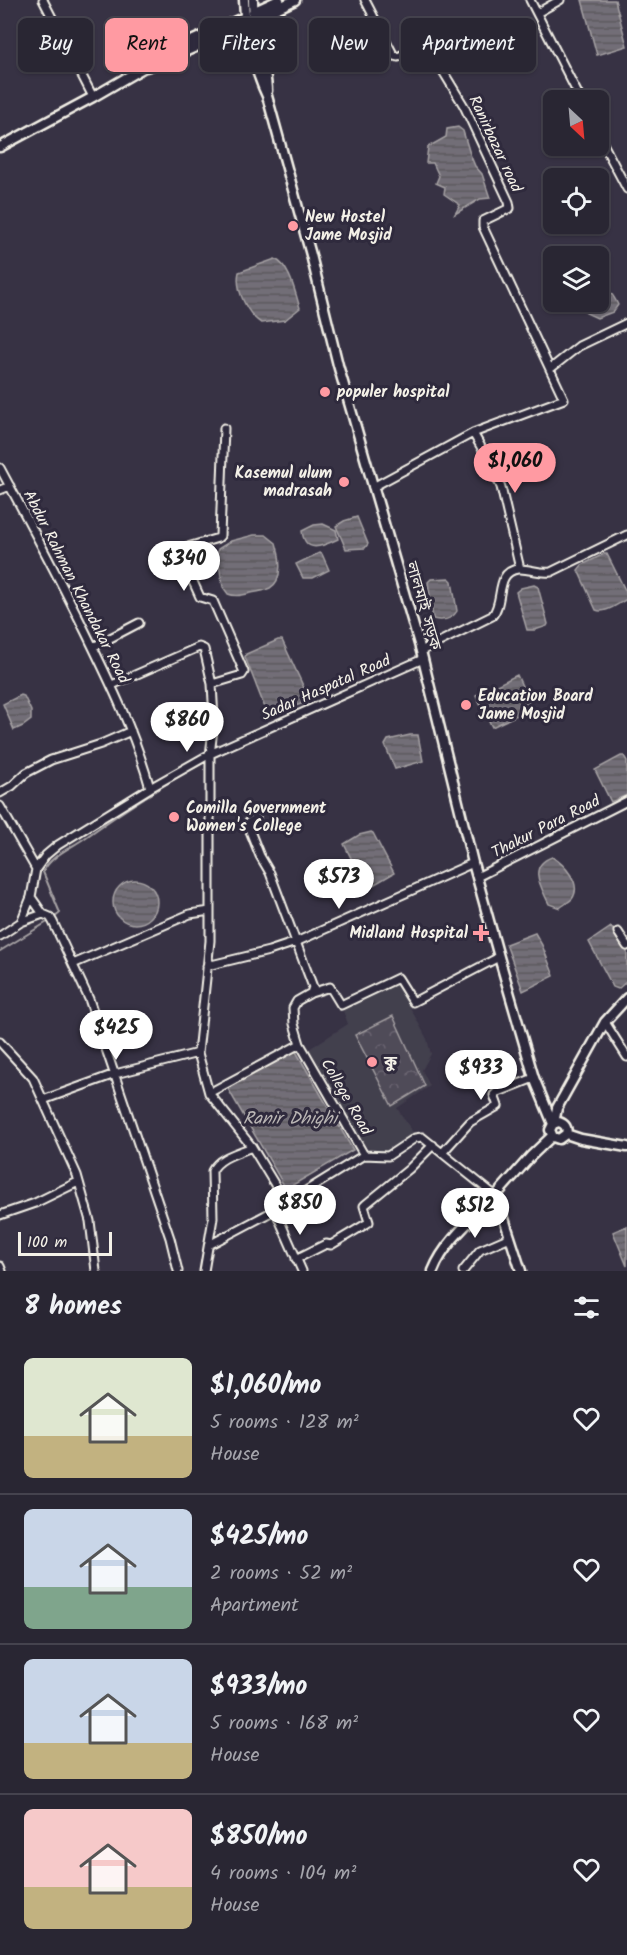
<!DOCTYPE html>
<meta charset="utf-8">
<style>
body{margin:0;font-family:Kalam,"Noto Sans Bengali",sans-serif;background:#35323f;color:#f1f3f6;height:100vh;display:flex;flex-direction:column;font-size:22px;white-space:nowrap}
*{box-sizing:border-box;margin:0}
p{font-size:20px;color:#a5a5ac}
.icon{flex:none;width:33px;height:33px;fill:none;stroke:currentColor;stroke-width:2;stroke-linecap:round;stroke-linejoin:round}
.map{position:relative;height:1271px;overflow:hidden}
.details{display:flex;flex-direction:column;background:#292633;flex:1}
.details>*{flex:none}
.hud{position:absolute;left:18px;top:18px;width:591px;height:54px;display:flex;gap:12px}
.needle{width:39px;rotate:154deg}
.controls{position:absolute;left:543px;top:90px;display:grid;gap:12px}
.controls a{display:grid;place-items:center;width:66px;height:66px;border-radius:9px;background:#292633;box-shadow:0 2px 4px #0004,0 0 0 2px #45434e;font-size:30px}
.scale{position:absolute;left:18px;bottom:15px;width:94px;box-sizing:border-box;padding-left:6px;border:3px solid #f4f1e8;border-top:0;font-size:16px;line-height:21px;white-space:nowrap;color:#f4f1e8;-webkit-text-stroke:4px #2f2a3d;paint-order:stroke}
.price{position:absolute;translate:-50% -51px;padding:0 14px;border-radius:21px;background:#fff;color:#222;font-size:20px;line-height:39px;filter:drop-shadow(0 2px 3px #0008)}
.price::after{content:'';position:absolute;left:50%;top:36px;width:18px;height:14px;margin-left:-9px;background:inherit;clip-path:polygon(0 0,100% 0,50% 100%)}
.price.active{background:#ff9aa2;color:#111}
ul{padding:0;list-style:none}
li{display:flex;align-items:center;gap:18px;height:150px;padding:0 24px}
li+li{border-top:2px solid #45434e}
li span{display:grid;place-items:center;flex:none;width:168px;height:120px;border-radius:9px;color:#555}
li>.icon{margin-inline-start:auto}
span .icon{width:72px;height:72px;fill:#fffc;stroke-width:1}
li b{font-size:26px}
h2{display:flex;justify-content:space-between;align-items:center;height:72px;padding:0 24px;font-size:26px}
.tag{padding:0 21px;border-radius:9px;background:#292633;box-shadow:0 2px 4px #0004,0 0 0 2px #45434e;font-size:21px;line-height:54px}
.tag.active{background:#ff9aa2;color:#111}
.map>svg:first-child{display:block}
</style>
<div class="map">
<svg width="627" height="1271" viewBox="0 0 627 1271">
<defs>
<pattern id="park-crowns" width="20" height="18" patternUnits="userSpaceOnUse" patternTransform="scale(1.5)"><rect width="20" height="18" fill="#504b59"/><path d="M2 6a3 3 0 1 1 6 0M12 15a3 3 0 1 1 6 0" fill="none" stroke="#6a6571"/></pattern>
<pattern id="water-rules" width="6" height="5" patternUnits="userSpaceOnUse" patternTransform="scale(1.5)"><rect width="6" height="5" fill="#726e77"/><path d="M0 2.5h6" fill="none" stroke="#5b595c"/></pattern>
</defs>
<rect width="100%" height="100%" fill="#373244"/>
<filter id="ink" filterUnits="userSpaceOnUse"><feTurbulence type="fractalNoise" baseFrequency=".0167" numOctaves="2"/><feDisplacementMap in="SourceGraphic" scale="12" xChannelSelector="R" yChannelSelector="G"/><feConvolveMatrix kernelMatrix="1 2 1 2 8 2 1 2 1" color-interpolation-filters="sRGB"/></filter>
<g filter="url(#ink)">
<!-- built -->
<path fill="#433f4e" d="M396,981l31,58 4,15 -9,16 8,16 -33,22 17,26 -24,18 -9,2 -8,-1 -8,-8 -56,-96 39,-25 -6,-16z"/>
<!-- park -->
<path fill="url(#park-crowns)" stroke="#a29ea0" stroke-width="1.5" d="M393,1016l32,70 -33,20 -37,-71z"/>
<!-- water -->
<path fill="url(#water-rules)" stroke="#a6a2a4" stroke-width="1.5" d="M582,0h33l12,46 -30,9z
M458,127l5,4 7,23 5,12 7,8 8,24 -10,1 -25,15 5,-9 -16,-11 1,-7 -9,-4 3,-7 -6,-13h-7l2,-16 18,-10 1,-8z
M275,259c15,7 20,33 25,49l-15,12 -24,3c-14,-9 -26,-34 -22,-51z
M599,276c6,11 14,17 19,29l-5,7 -16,6 -11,-5 -10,-11h22z
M357,517l11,27 -3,4 -19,1 -10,-23 8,-5z
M323,524l13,6 2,9c-15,7 -33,16 -36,-8l12,-6z
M254,535h12l10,8c4,13 8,37 -6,45 -6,3 -13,4 -19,5 -9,2 -15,4 -23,1l-5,-7 -6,-33 1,-5 13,-8z
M319,553l3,1 7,16 -16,8h-10l-7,-14z
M604,554h3l19,38 1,7c-10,5 -21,15 -31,11l-18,-40 4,-5z
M449,578l3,3 5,30c-5,9 -15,10 -24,8l-5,-37 3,-3z
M534,585l4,2 10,37 -1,2 -12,4h-8l-11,-38 5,-4z
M278,640h4l28,61 -41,14 -2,-2 -22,-56 1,-3z
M517,675l15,33 -40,19 -16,-32z
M21,695l3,1 7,15v9l-8,6 -9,4 -11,-26z
M410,735h8l5,26 -28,8 -10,-24 3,-5z
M621,756h3l3,5v34l-16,7 -16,-32z
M371,832l2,1 21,40 -26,15 -4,-4 -20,-40 15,-9z
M552,857c12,7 31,27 20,42 -3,3 -9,6 -12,9l-11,-4c-8,-17 -22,-38 3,-47z
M113 902a22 22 0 1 1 44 0a22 22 0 1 1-44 0Z
M611,927l16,25v29l-9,8 -5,-2 -24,-45z
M535,933l7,12 12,31 -31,15 -17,-47z
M294,1048l59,102 -67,39 -59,-102z
M627,1226v40l-14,-34z"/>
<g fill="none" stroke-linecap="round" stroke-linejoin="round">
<!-- stream -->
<path stroke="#a6a2a4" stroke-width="2" d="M249,740c57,-22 112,-49 167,-74
M54,918l6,-5 -17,-41c7,-15 25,-23 39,-32 50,-36 103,-70 159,-96
M0,951l49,-30"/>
<!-- minor casing -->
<g stroke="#f4f1e8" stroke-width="11">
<path id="minor" d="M43,0l50,97
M365,0l29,56 4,1 25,-13 4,1 37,61 45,96 1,6 -27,13v6l81,172 -91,34 -100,54
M530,0l51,100
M537,13l23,-13
M598,134l29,55
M550,369l29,-23 48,-23
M473,433l19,33 9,21 19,82
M0,468c29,54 58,108 85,163 25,51 50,102 65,157
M0,490l10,-4
M93,647l46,-24
M421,651l71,-35c13,-14 2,-44 26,-47 11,-1 21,5 33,3l76,-37
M112,685l87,-38 5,2 8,35
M0,793l12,-7 14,-13 25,-13 50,-16 30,-13
M0,806l36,63
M256,818l-7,4 -1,4 12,30 10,17 43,114 -2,6 -14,8 -4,7 1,16 6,20 64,111 24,1 27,-18 7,-1 70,56
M477,877l150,-76
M31,897l12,17 7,3 3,5 36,77 81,239 8,33
M21,922l10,-25 5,-28 10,-14 12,-10 92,-57 60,-34 213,-95
M618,932l9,14
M0,936l21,-14 22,-8
M73,964l117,-50 20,-3
M207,966l62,-15 27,-9 177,-79
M311,993l19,-6 11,18 57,-27 15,24 86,-45
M605,1022l22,35
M0,1042l33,36 44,97 13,46 6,50
M209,1093l91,-49
M43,1100l72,-26 83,-21
M252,1147l34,56
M443,1152l27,-30 28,-16 -4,-11 2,-2 38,-15
M275,1210l27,61
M0,1215l35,-12 43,-21
M209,1245l66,-35 89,-55
M296,1259l30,-15 5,1 35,-21 3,-2 -5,-16 2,-2 43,-35 24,-24
M0,1266l2,5
M204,1271l9,-53 -1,-47c7,-14 26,-18 40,-24l-43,-54 -11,-40 12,-112v-185l4,-37 -2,-35 30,-9 2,-3 -31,-71 -13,-4 -21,-46 2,-2 37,-11 2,-2 4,-108
M463,1271l17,-21 30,-13"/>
</g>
<!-- major casing -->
<g stroke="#f4f1e8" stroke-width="13">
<path id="major" d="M244,0c1,30 10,69 23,96l44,159 27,110 83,286 52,212 26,94 35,121 19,46
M253,0c0,31 13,60 14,91
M253,12l26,-12
M254,19l41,-19
M146,67l13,-4 87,-38
M0,147l93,-50 50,-29 13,-11 89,-40
M554,1123l3,-15 48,-86 22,-24
M553,1124l-3,6 3,7 6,2 7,-5
M553,1124l6,-2c6,2 9,6 7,12
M566,1134l15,5 46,8
M499,1192l32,-36 21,-20
M498,1200l23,71
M433,1271c11,-28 38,-51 59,-72"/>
</g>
<!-- minor -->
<use href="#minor" stroke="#2f2a3d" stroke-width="7"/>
<!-- major -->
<use href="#major" stroke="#2f2a3d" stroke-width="8"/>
</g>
</g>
<!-- markers -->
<g fill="#ff9aa2" stroke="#2f2a3d" stroke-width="2">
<circle cx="293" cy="226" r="6"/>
<circle cx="325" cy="392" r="6"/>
<circle cx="344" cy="482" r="6"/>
<circle cx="466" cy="705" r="6"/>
<circle cx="174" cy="817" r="6"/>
<path d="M478 924h6v6h6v6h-6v6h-6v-6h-6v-6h6z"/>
<circle cx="372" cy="1062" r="6"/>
</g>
<g text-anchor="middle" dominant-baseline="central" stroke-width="6" stroke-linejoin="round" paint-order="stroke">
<!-- street labels -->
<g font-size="16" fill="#f4f1e8" stroke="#2f2a3d">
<text transform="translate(495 144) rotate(65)">Ranirbazar road</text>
<text transform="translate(76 587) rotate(63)">Abdur Rahman Khandakar Road</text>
<text transform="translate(423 606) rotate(74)">লালমাই সড়ক</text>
<text transform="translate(326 688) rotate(-24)">Sadar Haspatal Road</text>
<text transform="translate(546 827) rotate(-27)">Thakur Para Road</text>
<text transform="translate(346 1097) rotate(60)">College Road</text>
</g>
<!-- poi labels -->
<g font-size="16" font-weight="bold" fill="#f4f1e8" stroke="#2f2a3d" text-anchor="start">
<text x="305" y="217">New Hostel<tspan x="305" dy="18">Jame Mosjid</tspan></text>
<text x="337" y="392">populer hospital</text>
<text x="332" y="473" text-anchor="end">Kasemul ulum<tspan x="332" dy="18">madrasah</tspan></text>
<text x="478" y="696">Education Board<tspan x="478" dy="18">Jame Mosjid</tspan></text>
<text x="186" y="808">Comilla Government<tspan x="186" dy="18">Women's College</tspan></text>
<text x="468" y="933" text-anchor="end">Midland Hospital</text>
<text x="384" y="1062">কু</text>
</g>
<!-- water labels -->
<g font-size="18" font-style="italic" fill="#bab6b5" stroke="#2f2a3d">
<text x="290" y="1119">Ranir Dhighi</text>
</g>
</g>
</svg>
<div class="controls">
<a><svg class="needle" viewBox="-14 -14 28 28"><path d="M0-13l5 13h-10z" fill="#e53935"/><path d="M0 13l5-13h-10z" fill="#a5a5ac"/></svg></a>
<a><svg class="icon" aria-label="locate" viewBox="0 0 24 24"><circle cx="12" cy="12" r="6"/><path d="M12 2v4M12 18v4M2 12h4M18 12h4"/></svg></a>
<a><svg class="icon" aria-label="layers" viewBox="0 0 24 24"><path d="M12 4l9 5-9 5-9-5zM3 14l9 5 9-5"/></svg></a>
</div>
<div class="scale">100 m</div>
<b class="price active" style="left:515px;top:494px">$1,060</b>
<b class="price" style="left:184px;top:592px">$340</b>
<b class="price" style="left:187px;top:753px">$860</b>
<b class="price" style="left:339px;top:910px">$573</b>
<b class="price" style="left:116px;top:1061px">$425</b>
<b class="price" style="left:481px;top:1101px">$933</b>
<b class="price" style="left:300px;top:1236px">$850</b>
<b class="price" style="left:475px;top:1239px">$512</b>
<div class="hud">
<a class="tag">Buy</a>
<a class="tag active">Rent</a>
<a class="tag">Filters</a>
<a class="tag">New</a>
<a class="tag">Apartment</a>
</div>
</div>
<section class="details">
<h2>8 homes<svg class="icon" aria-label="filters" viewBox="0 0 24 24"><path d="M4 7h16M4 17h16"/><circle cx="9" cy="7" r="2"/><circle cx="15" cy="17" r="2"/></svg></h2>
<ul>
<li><span style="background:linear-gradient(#dfe7d0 65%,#c2b280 0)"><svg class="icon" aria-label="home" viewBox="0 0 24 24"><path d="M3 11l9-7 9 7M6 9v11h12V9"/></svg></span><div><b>$1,060/mo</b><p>5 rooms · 128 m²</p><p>House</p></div><svg class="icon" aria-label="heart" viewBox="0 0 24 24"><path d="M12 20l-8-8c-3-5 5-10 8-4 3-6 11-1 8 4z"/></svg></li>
<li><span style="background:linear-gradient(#c9d6e8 65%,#7fa58c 0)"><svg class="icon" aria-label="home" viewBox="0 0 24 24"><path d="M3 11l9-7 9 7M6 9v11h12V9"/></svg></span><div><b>$425/mo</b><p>2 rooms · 52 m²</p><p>Apartment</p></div><svg class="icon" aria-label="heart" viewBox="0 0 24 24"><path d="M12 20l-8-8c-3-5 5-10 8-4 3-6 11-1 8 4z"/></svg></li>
<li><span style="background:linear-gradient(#c9d6e8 70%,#c2b280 0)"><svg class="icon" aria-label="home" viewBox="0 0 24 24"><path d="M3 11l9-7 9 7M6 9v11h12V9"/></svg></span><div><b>$933/mo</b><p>5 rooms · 168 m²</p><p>House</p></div><svg class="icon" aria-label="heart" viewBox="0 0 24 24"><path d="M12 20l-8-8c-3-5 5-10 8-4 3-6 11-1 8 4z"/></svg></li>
<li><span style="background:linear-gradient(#f6c9c9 65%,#c2b280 0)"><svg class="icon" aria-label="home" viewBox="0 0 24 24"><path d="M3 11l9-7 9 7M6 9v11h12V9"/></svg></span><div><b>$850/mo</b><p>4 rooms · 104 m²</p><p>House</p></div><svg class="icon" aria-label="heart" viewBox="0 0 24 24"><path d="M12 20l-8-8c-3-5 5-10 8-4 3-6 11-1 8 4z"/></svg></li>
</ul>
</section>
